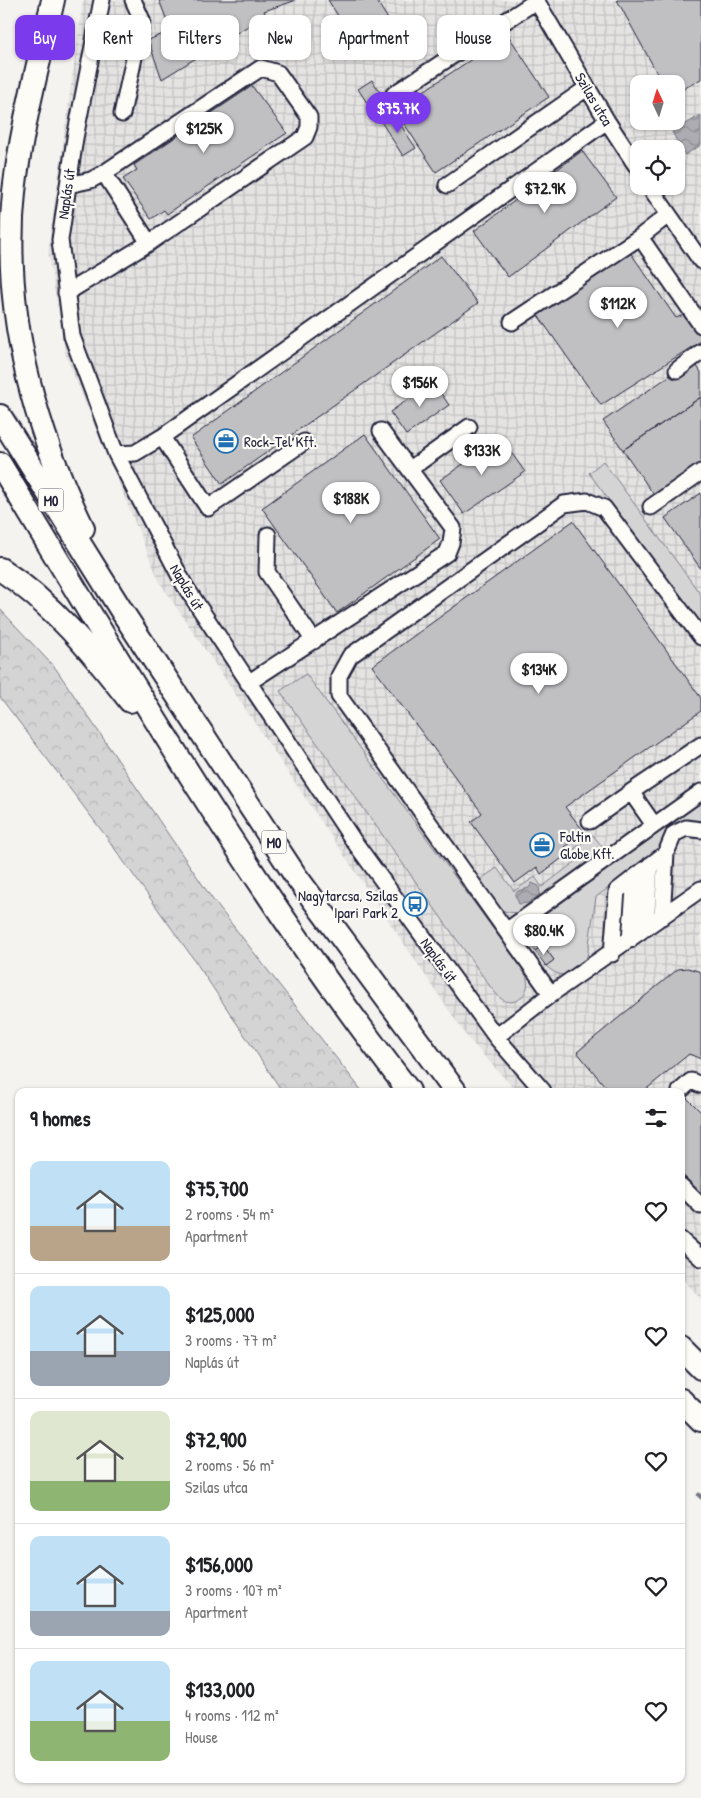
<!DOCTYPE html>
<meta charset="utf-8">
<style>
body{margin:0;font-family:"Patrick Hand",sans-serif;background:#f6f6f6;color:#202124;height:100vh;display:flex;flex-direction:column;font-size:19px;white-space:nowrap}
*{box-sizing:border-box;margin:0}
p{font-size:16px;color:#757577}
.icon{flex:none;width:28px;height:28px;fill:none;stroke:currentColor;stroke-width:2;stroke-linecap:round;stroke-linejoin:round}
.map{position:relative;flex:1;overflow:hidden}
.details{position:absolute;left:15px;top:1088px;width:670px;height:695px;display:flex;flex-direction:column;background:#fff;border-radius:10px;box-shadow:0 1px 4px #0004}
.details>*{flex:none}
.banner{position:absolute;left:15px;top:15px;width:671px;height:45px;display:flex;gap:10px}
.needle{width:32px;rotate:356deg}
.buttons{position:absolute;left:630px;top:75px;display:grid;gap:10px}
.buttons a{display:grid;place-items:center;width:55px;height:55px;border-radius:10px;background:#fff;box-shadow:0 1px 4px #0004;font-size:25px}
.price{position:absolute;translate:-50% -42px;padding:0 11px;border-radius:18px;background:#fff;color:#222;font-size:16px;line-height:32px;filter:drop-shadow(0 1px 2px #0008)}
.price::after{content:'';position:absolute;left:50%;top:30px;width:15px;height:11px;margin-left:-8px;background:inherit;clip-path:polygon(0 0,100% 0,50% 100%)}
.price.on{background:#7c3aed;color:#fff}
ul{padding:0;list-style:none}
li{display:flex;align-items:center;gap:15px;height:125px;padding:0 15px}
li+li{border-top:1px solid #e0e0e0}
li span{display:grid;place-items:center;flex:none;width:140px;height:100px;border-radius:10px;color:#555}
li>.icon{margin-inline-start:auto}
span .icon{width:60px;height:60px;fill:#fffc;stroke-width:1}
li b{font-size:21px}
h2{display:flex;justify-content:space-between;align-items:center;height:60px;padding:0 15px;font-size:21px}
.chip{padding:0 18px;border-radius:10px;background:#fff;box-shadow:0 1px 4px #0004;font-size:18px;line-height:45px}
.chip.on{background:#7c3aed;color:#fff}
.map>svg:first-child{display:block}
</style>
<div class="map">
<svg width="701" height="1798" viewBox="0 0 701 1798">
<defs>
<pattern id="industrial-grid" width="8" height="8" patternUnits="userSpaceOnUse" patternTransform="scale(1.25)"><rect width="8" height="8" fill="#e4e3e2"/><path d="M0 4h8M4 0v8" fill="none" stroke="#c3c2c3"/></pattern>
<pattern id="forest-crowns" width="20" height="18" patternUnits="userSpaceOnUse" patternTransform="scale(1.25)"><rect width="20" height="18" fill="#d5d4d5"/><path d="M2 6a3 3 0 1 1 6 0M12 15a3 3 0 1 1 6 0" fill="none" stroke="#b7b6b8"/></pattern>
<pattern id="water-waves" width="16" height="10" patternUnits="userSpaceOnUse" patternTransform="scale(1.25)"><rect width="16" height="10" fill="#acacb2"/><path d="M0 5q4-4 8 0t8 0" fill="none" stroke="#8c8c92"/></pattern>
</defs>
<rect width="100%" height="100%" fill="#f4f3ef"/>
<filter id="ink" filterUnits="userSpaceOnUse"><feTurbulence type="fractalNoise" baseFrequency=".02" numOctaves="2"/><feDisplacementMap in="SourceGraphic" scale="10" xChannelSelector="R" yChannelSelector="G"/><feConvolveMatrix kernelMatrix="1 2 1 2 8 2 1 2 1" color-interpolation-filters="sRGB"/></filter>
<g filter="url(#ink)">
<!-- industrial -->
<path fill="url(#industrial-grid)" fill-rule="evenodd" d="M83,0h618v1299l-20,-22v-186h-165l-49,-54 -307,-454 -94,-227 -18,-104zM639,84h37v37h-37zM639,149h37v37h-37z"/>
<!-- green -->
<path fill="#d5d4d5" stroke="#7c7b88" d="M603,461l98,134v30l-112,-152z
M306,674l216,294c1,3 5,8 5,11 3,14 -10,28 -24,21 -4,-2 -8,-8 -11,-11l-212,-298z
M701,800v23l-32,10 -13,20 -60,44 -10,67c-18,10 -23,17 -40,2l8,-6 -11,-15 -8,6c-8,-12 -5,-20 3,-31z
M593,835l11,14 -84,63c-24,4 -30,-14 -42,-31l19,-13 17,23 21,-14 7,10 38,-29 -6,-9z"/>
<!-- forest -->
<path fill="url(#forest-crowns)" stroke="#7c7b88" d="M0,609l56,60 157,231 149,191h-80l-87,-130 -93,-130 -102,-134z"/>
<!-- water -->
<path fill="url(#water-waves)" stroke="#757582" d="M701,115v30l-16,10 -13,-23z
M532,883l7,3 1,9 -12,8 -9,1 -4,-9 3,-4 11,-3z"/>
<g fill="none" stroke-linecap="round" stroke-linejoin="round">
<!-- stream -->
<path stroke="#757582" stroke-width="4.5" d="M699,1495l2,2"/>
</g>
<!-- building -->
<path fill="#c0bfc2" stroke="#22223b" d="M159,0h135v1l-30,10 2,4 -104,64 -14,-39 23,-9z
M328,0h48l14,22 -34,22z
M617,0h84v79l-25,14v-9h-13z
M508,35l41,62 -113,75 -41,-62z
M372,80l17,26 -14,9 -17,-26z
M252,86l35,47 -120,81 -3,-4 -13,9 -28,-40 14,-9 -3,-5z
M392,112l24,36 -13,8 -23,-36z
M582,151l34,46 -108,80 -34,-46z
M630,252l46,66 10,-4 15,22v5l-100,64 -64,-91z
M441,256l37,47 -256,181 -31,-46z
M693,360l8,12v25l-78,53 -20,-29z
M433,382l16,23 -43,30 -16,-23z
M701,397v71l-45,30 -33,-48z
M365,434l75,105 -103,74 -75,-105z
M501,438l24,34 -61,42 -24,-34z
M701,493v76l-36,-51z
M573,521l128,177v13l-136,96 20,26 -20,14 4,6 -28,21 -4,-7 -22,16 -44,-61 11,-9 -110,-147z
M543,945l11,15 -8,6 -11,-15z
M688,968l13,4v87l-12,-5 -45,37h-35l-32,-39 101,-83z
M687,1098l14,14v82l-20,-21v-70z"/>
<g fill="none" stroke-linecap="round" stroke-linejoin="round">
<!-- minor casing -->
<g stroke="#22223b" stroke-width="19">
<path id="minor" d="M102,0l-27,138 -15,102 12,96 44,118 69,132 168,254 143,197 47,54
M536,0l71,121 32,49
M394,94l142,-93
M122,114l20,-94 -9,-20
M104,173l45,70
M447,185l140,-97
M649,186l52,75
M640,237l61,88
M66,293l83,-50 156,-106 4,-10v-10l-31,-44 -17,-5 -157,105 -13,7 -23,5
M512,322l128,-85 28,-22
M677,370l24,-18
M162,437l46,71 96,-66
M116,454l19,-1 27,-16 445,-316
M410,469l59,-42
M651,507l50,-35
M268,535l-1,37 47,69
M248,683l199,-130 4,-10 2,-15 -72,-97
M631,792l70,-47
M590,821l41,-29 23,33
M662,917l4,-64
M646,928l4,-63
M506,931l195,-139
M630,940l5,-63
M612,954l5,-63 49,-38 8,-19 12,-6 15,2
M551,994l-212,-298v-20l11,-20 214,-152 23,-3 17,7 97,129
M496,1037l55,-43 150,-105
M680,1091l11,-10 10,4
M681,1186l20,20
M681,1240l20,18"/>
</g>
<!-- highway casing -->
<g stroke="#22223b" stroke-width="26">
<path id="highway" d="M53,0c-14,63 -32,128 -39,192 -12,118 18,231 69,336
M0,416l123,197 172,262 160,216
M0,464c129,214 256,430 409,627
M0,569c52,34 92,83 130,132
M681,1348l20,20
M681,1400l20,20"/>
</g>
<!-- minor -->
<use href="#minor" stroke="#fdfcf7" stroke-width="15"/>
<!-- highway -->
<use href="#highway" stroke="#fdfcf7" stroke-width="22"/>
</g>
</g>
<!-- icons -->
<defs>
<g id="office-ring" transform="scale(1.25)"><circle r="9.5" fill="#fdfcf7" stroke="#1f6fb2" stroke-width="1.5"/><path d="M-6-3h4V-5.5h4V-3h4V5H-6ZM-1-4.5V-3h2v-1.5ZM-6 0V1H6V0Z" fill="#1f6fb2"/></g>
<g id="bus-ring" transform="scale(1.25)"><circle r="9.5" fill="#fdfcf7" stroke="#1f6fb2" stroke-width="1.5"/><path d="M-5-6H5V4H4V6H2V4H-2V6H-4V4H-5ZM-3.5-4V0h7V-4ZM-3.5 1.2v1.5H-2V1.2ZM2 1.2v1.5H3.5V1.2Z" fill="#1f6fb2"/></g>
</defs>
<g fill-rule="evenodd">
<use href="#office-ring" x="226" y="441"/>
<use href="#office-ring" x="542" y="845"/>
<use href="#bus-ring" x="415" y="904"/>
</g>
<g text-anchor="middle" dominant-baseline="central" stroke-width="4.5" stroke-linejoin="round" paint-order="stroke">
<!-- shield labels -->
<g fill="#fdfcf7" stroke="#646373" stroke-width="1">
<rect x="38.5" y="488.5" width="25" height="23" rx="4"/>
<rect x="261.5" y="830.5" width="25" height="23" rx="4"/>
</g>
<g font-size="14" font-weight="bold" fill="#22223b">
<text x="51" y="500">M0</text>
<text x="274" y="842">M0</text>
</g>
<!-- street labels -->
<g font-size="15" fill="#22223b" stroke="#fdfcf7">
<text transform="translate(594 99) rotate(59)">Szilas utca</text>
<text transform="translate(66 194) rotate(-82)">Naplás út</text>
<text transform="translate(187 587) rotate(59)">Naplás út</text>
<text transform="translate(439 960) rotate(54)">Naplás út</text>
</g>
<!-- poi labels -->
<g font-size="15" fill="#22223b" stroke="#fdfcf7" text-anchor="start">
<text x="244" y="441">Rock-Tel Kft.</text>
<text x="560" y="836">Foltin<tspan x="560" dy="17">Globe Kft.</tspan></text>
<text x="398" y="895" text-anchor="end">Nagytarcsa, Szilas<tspan x="398" dy="17">Ipari Park 2</tspan></text>
</g>
</g>
</svg>
<div class="buttons">
<a><svg class="needle" viewBox="-14 -14 28 28"><path d="M0-13l5 13h-10z" fill="#e53935"/><path d="M0 13l5-13h-10z" fill="#757577"/></svg></a>
<a><svg class="icon" aria-label="locate" viewBox="0 0 24 24"><circle cx="12" cy="12" r="6"/><path d="M12 2v4M12 18v4M2 12h4M18 12h4"/></svg></a>
</div>
<b class="price on" style="left:398px;top:134px">$75.7K</b>
<b class="price" style="left:204px;top:154px">$125K</b>
<b class="price" style="left:545px;top:214px">$72.9K</b>
<b class="price" style="left:618px;top:329px">$112K</b>
<b class="price" style="left:420px;top:408px">$156K</b>
<b class="price" style="left:482px;top:476px">$133K</b>
<b class="price" style="left:351px;top:524px">$188K</b>
<b class="price" style="left:539px;top:695px">$134K</b>
<b class="price" style="left:544px;top:956px">$80.4K</b>
<div class="banner">
<a class="chip on">Buy</a>
<a class="chip">Rent</a>
<a class="chip">Filters</a>
<a class="chip">New</a>
<a class="chip">Apartment</a>
<a class="chip">House</a>
</div>
<section class="details">
<h2>9 homes<svg class="icon" aria-label="filters" viewBox="0 0 24 24"><path d="M4 7h16M4 17h16"/><circle cx="9" cy="7" r="2"/><circle cx="15" cy="17" r="2"/></svg></h2>
<ul>
<li><span style="background:linear-gradient(#bfe0f5 65%,#b9a48a 0)"><svg class="icon" aria-label="home" viewBox="0 0 24 24"><path d="M3 11l9-7 9 7M6 9v11h12V9"/></svg></span><div><b>$75,700</b><p>2 rooms · 54 m²</p><p>Apartment</p></div><svg class="icon" aria-label="heart" viewBox="0 0 24 24"><path d="M12 20l-8-8c-3-5 5-10 8-4 3-6 11-1 8 4z"/></svg></li>
<li><span style="background:linear-gradient(#bfe0f5 65%,#9aa5b1 0)"><svg class="icon" aria-label="home" viewBox="0 0 24 24"><path d="M3 11l9-7 9 7M6 9v11h12V9"/></svg></span><div><b>$125,000</b><p>3 rooms · 77 m²</p><p>Naplás út</p></div><svg class="icon" aria-label="heart" viewBox="0 0 24 24"><path d="M12 20l-8-8c-3-5 5-10 8-4 3-6 11-1 8 4z"/></svg></li>
<li><span style="background:linear-gradient(#dfe7d0 70%,#8fb573 0)"><svg class="icon" aria-label="home" viewBox="0 0 24 24"><path d="M3 11l9-7 9 7M6 9v11h12V9"/></svg></span><div><b>$72,900</b><p>2 rooms · 56 m²</p><p>Szilas utca</p></div><svg class="icon" aria-label="heart" viewBox="0 0 24 24"><path d="M12 20l-8-8c-3-5 5-10 8-4 3-6 11-1 8 4z"/></svg></li>
<li><span style="background:linear-gradient(#bfe0f5 75%,#9aa5b1 0)"><svg class="icon" aria-label="home" viewBox="0 0 24 24"><path d="M3 11l9-7 9 7M6 9v11h12V9"/></svg></span><div><b>$156,000</b><p>3 rooms · 107 m²</p><p>Apartment</p></div><svg class="icon" aria-label="heart" viewBox="0 0 24 24"><path d="M12 20l-8-8c-3-5 5-10 8-4 3-6 11-1 8 4z"/></svg></li>
<li><span style="background:linear-gradient(#bfe0f5 60%,#8fb573 0)"><svg class="icon" aria-label="home" viewBox="0 0 24 24"><path d="M3 11l9-7 9 7M6 9v11h12V9"/></svg></span><div><b>$133,000</b><p>4 rooms · 112 m²</p><p>House</p></div><svg class="icon" aria-label="heart" viewBox="0 0 24 24"><path d="M12 20l-8-8c-3-5 5-10 8-4 3-6 11-1 8 4z"/></svg></li>
</ul>
</section>
</div>
